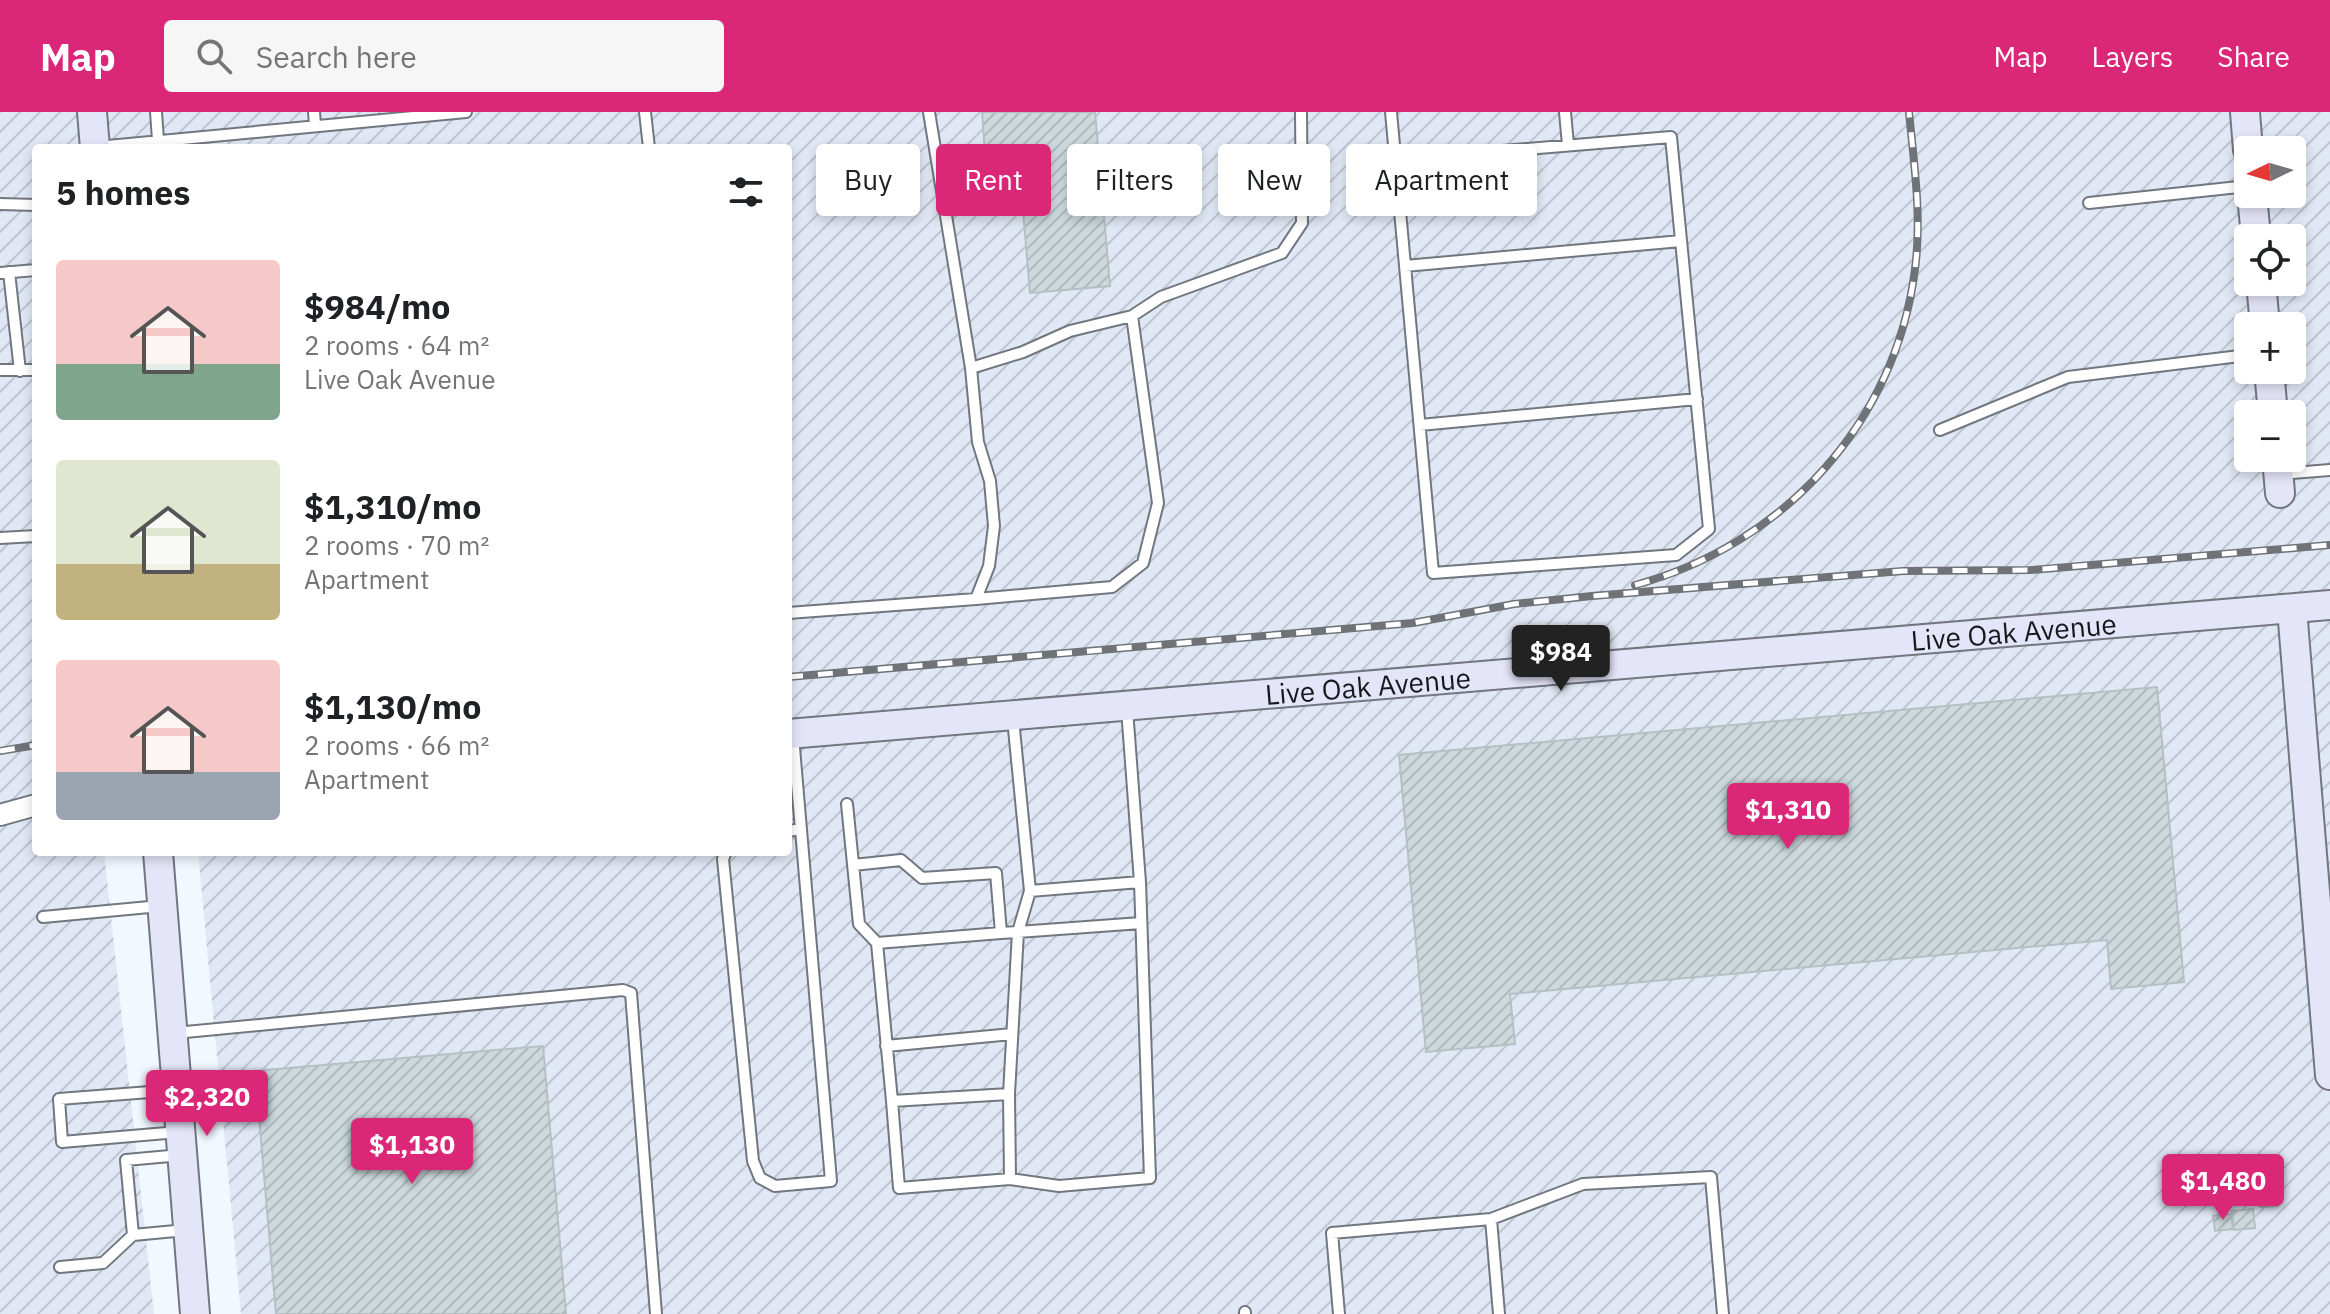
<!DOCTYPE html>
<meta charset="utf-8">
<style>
body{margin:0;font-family:"IBM Plex Sans",sans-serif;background:#f6f6f6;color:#202124;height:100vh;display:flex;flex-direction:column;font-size:30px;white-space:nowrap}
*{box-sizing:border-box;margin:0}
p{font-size:26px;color:#757577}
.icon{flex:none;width:44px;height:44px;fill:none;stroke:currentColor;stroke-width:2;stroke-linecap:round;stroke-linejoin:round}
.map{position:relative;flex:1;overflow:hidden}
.panel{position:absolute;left:32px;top:32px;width:760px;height:712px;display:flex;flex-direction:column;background:#fff;border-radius:8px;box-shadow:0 4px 12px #0003}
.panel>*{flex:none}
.top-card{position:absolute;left:816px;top:32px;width:760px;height:72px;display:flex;gap:16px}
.needle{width:52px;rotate:265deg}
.buttons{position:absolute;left:2234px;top:24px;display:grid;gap:16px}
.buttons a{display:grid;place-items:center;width:72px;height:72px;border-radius:8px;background:#fff;box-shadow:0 4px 12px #0003;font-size:40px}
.price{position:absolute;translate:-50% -68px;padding:0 18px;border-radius:8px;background:#db2777;color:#fff;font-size:26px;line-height:52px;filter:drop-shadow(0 2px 4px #0008)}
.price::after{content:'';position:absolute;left:50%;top:48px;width:24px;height:18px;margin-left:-12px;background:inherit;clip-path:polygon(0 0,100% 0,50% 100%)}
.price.active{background:#222;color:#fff}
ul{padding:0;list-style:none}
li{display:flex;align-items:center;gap:24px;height:200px;padding:0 24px}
li span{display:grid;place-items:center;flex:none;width:224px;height:160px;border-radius:8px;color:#555}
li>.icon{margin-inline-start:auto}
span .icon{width:96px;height:96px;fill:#fffc;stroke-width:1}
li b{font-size:34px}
h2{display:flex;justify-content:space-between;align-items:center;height:96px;padding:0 24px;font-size:34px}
.tag{padding:0 28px;border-radius:8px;background:#fff;box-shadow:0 4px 12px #0003;font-size:28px;line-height:72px}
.tag.active{background:#db2777;color:#fff}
header{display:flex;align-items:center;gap:48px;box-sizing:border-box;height:112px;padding:0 40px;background:#db2777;color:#fff}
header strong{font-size:38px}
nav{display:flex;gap:44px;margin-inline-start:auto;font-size:28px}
.search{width:560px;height:72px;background:#f6f6f6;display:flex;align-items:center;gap:20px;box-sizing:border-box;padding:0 28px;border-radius:8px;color:#757577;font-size:30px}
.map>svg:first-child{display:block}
</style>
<header>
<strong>Map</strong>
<div class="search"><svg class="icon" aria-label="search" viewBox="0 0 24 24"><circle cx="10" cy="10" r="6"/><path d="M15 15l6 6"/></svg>Search here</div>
<nav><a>Map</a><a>Layers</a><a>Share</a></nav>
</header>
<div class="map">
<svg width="2330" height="1202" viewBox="0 0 2330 1202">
<defs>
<pattern id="industrial-furrows" width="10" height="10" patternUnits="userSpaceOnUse" patternTransform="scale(2)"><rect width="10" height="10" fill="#dfe8f4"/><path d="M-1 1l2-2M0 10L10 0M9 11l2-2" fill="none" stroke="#bfc6d1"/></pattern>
<pattern id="building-hatch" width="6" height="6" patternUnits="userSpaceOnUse" patternTransform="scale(2)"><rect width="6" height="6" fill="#cdd9dd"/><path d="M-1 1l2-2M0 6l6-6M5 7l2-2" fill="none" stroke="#afbabd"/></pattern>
</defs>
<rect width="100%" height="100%" fill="#f2f8ff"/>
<!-- industrial -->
<path fill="url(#industrial-furrows)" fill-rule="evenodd" d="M0,0h2330v1202h-2089l-43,-462h590v-704h-752v704h68l50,462h-154zM2248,38h44v44h-44zM2248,126h44v44h-44zM2248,214h44v44h-44zM2248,302h44v44h-44z"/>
<!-- building -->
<path fill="url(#building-hatch)" stroke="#b4c0c3" stroke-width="2" d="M982,0h113l15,174 -80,7 -11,-130 -33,3z
M2157,575l27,295 -73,7 -4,-49 -597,54 5,50 -89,8 -27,-297z
M543,934l23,268h-290l-21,-243z
M2275,1062l3,32 -18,1 -2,-22 -9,1 -1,-9z
M2253,1097l2,19 -21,2 -2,-19z
M2231,1102l2,15 -18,2 -2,-15z"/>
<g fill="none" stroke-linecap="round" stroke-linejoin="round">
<!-- lane casing -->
<g stroke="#71777f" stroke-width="14">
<path id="lane" d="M156,0l2,28
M314,0l1,13
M645,0l4,36
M929,0l42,256 52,-16 47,-21 62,-15 29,-19 121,-44 20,-30 -1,-111
M1391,0l42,461 243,-18 33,-26 -38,-392 -275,23
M1565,0l3,33
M97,35l369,-35
M2089,91l159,-17
M0,92l36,1
M1405,154l276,-25
M9,160l11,99
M0,161l36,-3
M0,258h36
M1420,313l277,-26
M1940,318l128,-53 180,-22
M2281,362l49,-4
M0,426l36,-2
M976,487l136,-12 31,-24 15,-60 -26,-187
M788,501l188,-14 13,-33 5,-40 -4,-45 -12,-39 -7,-74
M1013,607l17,172 110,-9 -13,-173
M847,692l12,120 18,19
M788,719l13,-2
M726,740l-3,7 30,302 7,17 15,8 56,-5 -38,-445
M853,753l48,-5 21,18 74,-5 5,60
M1030,779l-12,41 -9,162 -117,7 -15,-158 124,-10 17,-1 123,-9
M43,805l117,-11
M175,921l448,-43 8,3 25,321
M886,934l126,-12
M176,978l-117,9 3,43 116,-10
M892,989l7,87 111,-9 -1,-85
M181,1043l-55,5 7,75 53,-5
M1010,1067l49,7 91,-8 -10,-296
M1491,1107l8,95
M60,1155l43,-4 30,-28
M1245,1200v2
M1339,1202l-7,-81 159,-14 92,-35 128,-7 12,137"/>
</g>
<!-- street casing -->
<g stroke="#71777f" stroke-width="24">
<path id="street" d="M0,703l36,-10"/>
</g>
<!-- secondary casing -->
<g stroke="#71777f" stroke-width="32">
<g id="secondary">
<path d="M92,0l3,36"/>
<path d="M2245,0l3,38"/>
<path d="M2252,82l4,44"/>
<path d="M2261,170l4,44"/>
<path d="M2269,258l4,44"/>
<path d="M2277,346l3,35"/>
<path d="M2292,497l38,466"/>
<path id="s1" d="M788,622l1542,-129"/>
<path d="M158,740l37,462"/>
</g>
</g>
<!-- lane -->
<use href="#lane" stroke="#fff" stroke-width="10"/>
<!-- street -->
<use href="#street" stroke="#fff" stroke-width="20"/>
<!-- secondary -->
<use href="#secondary" stroke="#e5e5fa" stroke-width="28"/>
<!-- rail casing -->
<g stroke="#6f7378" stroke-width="8">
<path id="rail" d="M1635,473c148,-40 261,-162 280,-316 7,-52 -1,-105 -6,-157
M788,565l625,-54 101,-19 78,-8 311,-25 128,-1 299,-25
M0,639l36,-6"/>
</g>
<!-- rail -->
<use href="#rail" stroke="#fff" stroke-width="5" stroke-dasharray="15" stroke-linecap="butt"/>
</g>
<g text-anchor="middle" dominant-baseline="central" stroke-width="6" stroke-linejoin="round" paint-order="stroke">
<!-- street labels -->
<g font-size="28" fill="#16191c" stroke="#fff">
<text stroke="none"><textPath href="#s1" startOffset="1230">Live Oak Avenue</textPath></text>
<text stroke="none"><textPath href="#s1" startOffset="582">Live Oak Avenue</textPath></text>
</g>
</g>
</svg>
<div class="buttons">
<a><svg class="needle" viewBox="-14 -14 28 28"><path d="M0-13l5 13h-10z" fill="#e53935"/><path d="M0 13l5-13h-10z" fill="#757577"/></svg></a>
<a><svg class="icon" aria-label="locate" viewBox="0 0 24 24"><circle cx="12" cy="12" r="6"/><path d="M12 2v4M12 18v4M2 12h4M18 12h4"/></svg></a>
<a>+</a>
<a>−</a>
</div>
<b class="price active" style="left:1561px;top:581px">$984</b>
<b class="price" style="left:1788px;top:739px">$1,310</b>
<b class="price" style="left:207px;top:1026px">$2,320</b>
<b class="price" style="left:412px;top:1074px">$1,130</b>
<b class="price" style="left:2223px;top:1110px">$1,480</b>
<div class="top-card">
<a class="tag">Buy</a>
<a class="tag active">Rent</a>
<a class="tag">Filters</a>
<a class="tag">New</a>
<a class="tag">Apartment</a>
</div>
<section class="panel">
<h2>5 homes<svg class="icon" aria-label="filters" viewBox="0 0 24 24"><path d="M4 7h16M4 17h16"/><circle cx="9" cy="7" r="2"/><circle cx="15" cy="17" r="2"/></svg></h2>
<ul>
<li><span style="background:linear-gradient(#f6c9c9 65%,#7fa58c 0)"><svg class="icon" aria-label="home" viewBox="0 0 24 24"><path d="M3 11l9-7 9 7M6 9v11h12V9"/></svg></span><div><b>$984/mo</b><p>2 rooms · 64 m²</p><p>Live Oak Avenue</p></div></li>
<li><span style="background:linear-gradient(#dfe7d0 65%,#c2b280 0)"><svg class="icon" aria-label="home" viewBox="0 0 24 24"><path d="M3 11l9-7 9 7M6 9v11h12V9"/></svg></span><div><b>$1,310/mo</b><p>2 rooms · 70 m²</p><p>Apartment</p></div></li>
<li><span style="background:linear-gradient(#f6c9c9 70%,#9aa5b1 0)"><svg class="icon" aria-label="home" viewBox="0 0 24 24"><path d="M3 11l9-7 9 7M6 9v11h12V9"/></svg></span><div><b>$1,130/mo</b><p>2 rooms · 66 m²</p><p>Apartment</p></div></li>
</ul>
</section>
</div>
